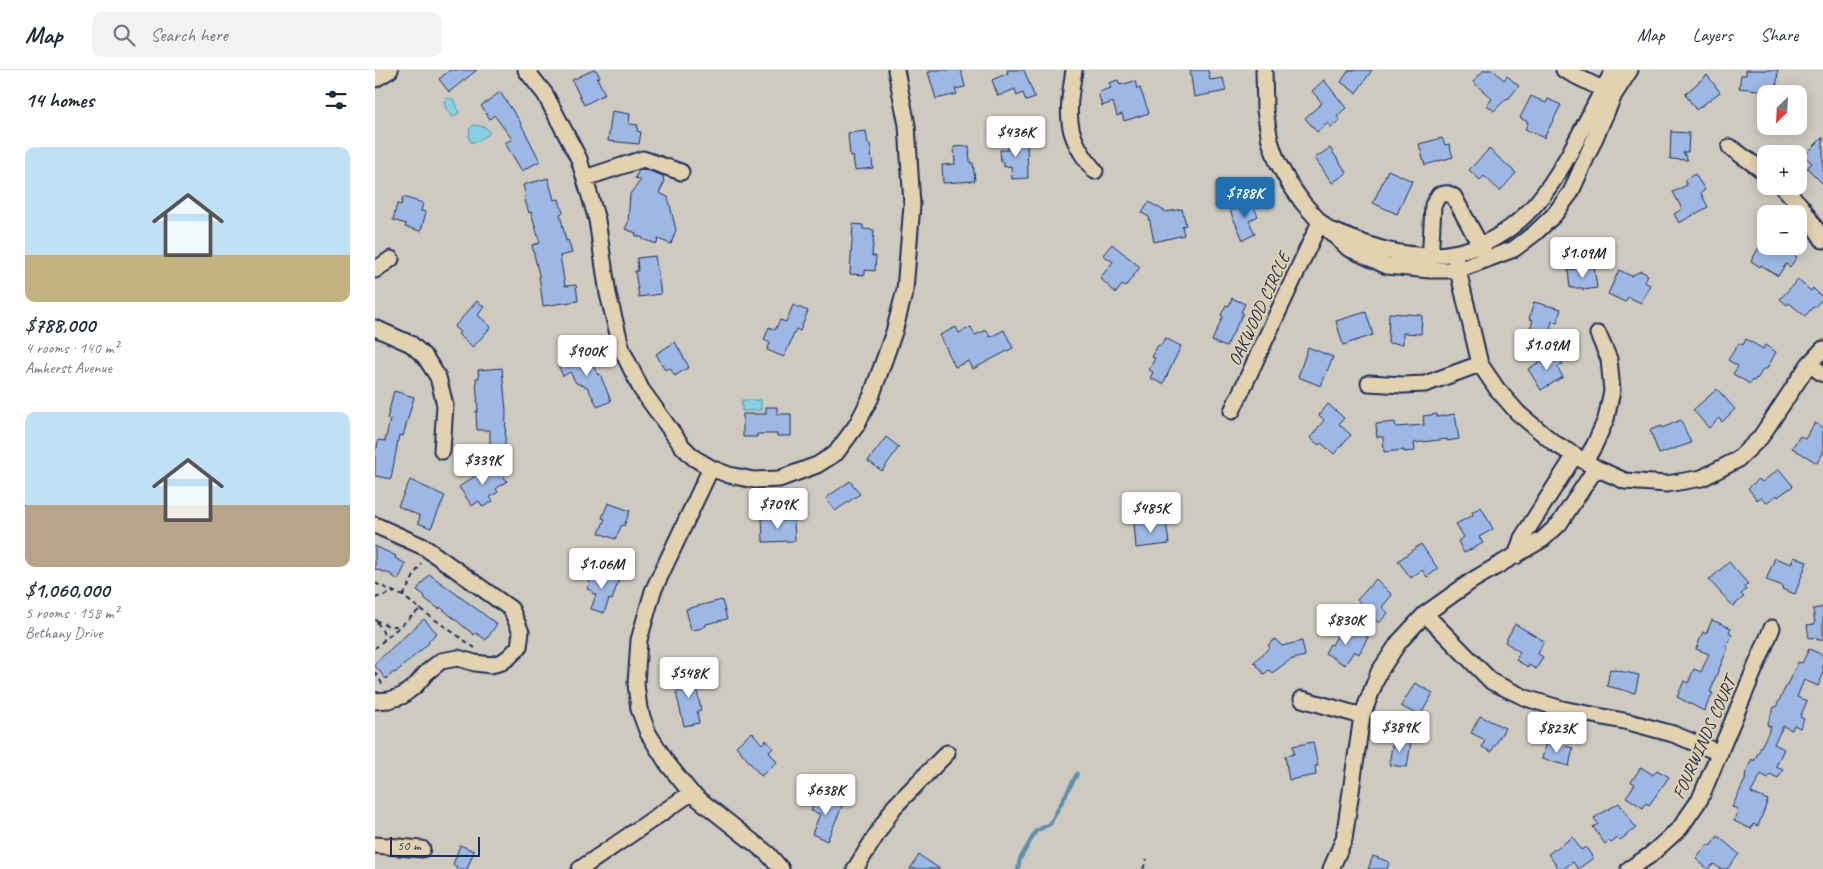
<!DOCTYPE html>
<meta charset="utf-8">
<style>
body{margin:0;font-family:Caveat,sans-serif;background:#f2f2f3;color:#1f2937;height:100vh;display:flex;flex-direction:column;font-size:19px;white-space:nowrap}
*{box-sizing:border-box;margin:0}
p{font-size:16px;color:#747a83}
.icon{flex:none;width:28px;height:28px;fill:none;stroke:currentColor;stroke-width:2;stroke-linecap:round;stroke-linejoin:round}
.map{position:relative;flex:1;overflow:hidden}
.drawer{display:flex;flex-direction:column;background:#fff;width:375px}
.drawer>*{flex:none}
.needle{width:32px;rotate:204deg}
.tools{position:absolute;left:1382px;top:15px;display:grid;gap:10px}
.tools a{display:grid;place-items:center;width:50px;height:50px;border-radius:10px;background:#fff;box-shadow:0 2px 12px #0003;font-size:25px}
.scale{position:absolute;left:15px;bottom:12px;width:90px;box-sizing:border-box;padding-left:5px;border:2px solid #1b2f5e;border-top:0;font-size:14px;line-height:18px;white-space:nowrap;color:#1b2f5e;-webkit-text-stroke:4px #e3d2af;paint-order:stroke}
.price{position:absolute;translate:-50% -42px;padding:0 11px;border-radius:5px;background:#fff;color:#222;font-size:16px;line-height:32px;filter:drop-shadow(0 1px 2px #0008)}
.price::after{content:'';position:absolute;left:50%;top:30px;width:15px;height:11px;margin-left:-8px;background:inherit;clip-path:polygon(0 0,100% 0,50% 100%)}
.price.on{background:#1f6fb2;color:#fff}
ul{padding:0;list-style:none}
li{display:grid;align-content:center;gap:10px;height:265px;padding:0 25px}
li span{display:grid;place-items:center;height:155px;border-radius:10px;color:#555}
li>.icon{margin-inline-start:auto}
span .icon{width:90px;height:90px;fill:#fffc;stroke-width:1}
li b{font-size:21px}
h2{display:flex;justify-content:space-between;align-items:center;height:60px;padding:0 25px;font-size:21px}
header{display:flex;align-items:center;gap:30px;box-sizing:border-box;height:70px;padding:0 25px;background:#fff;border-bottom:1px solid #e0e1e3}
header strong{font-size:24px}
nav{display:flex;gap:28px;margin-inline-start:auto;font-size:18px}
.search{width:350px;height:45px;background:#f2f2f3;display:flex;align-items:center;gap:12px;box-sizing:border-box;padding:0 18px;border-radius:10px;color:#747a83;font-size:19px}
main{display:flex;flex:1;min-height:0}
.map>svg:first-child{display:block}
</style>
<header>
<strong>Map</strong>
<div class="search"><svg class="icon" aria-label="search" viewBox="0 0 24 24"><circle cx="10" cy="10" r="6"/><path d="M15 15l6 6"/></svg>Search here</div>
<nav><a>Map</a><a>Layers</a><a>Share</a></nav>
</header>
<main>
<section class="drawer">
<h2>14 homes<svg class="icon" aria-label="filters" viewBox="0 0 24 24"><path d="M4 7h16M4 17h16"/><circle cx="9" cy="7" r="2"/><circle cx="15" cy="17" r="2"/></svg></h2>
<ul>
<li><span style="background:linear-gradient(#bfe0f5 70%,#c2b280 0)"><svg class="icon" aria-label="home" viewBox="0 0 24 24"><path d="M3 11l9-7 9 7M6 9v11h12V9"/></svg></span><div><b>$788,000</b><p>4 rooms · 140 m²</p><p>Amherst Avenue</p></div></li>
<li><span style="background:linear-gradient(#bfe0f5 60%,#b9a48a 0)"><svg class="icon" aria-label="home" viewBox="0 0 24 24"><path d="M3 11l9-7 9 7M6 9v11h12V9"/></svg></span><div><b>$1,060,000</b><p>5 rooms · 158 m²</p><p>Bethany Drive</p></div></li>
</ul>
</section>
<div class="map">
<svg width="1448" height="799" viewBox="0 0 1448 799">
<rect width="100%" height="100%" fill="#cecabf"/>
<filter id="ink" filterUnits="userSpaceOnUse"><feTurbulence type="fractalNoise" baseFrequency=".02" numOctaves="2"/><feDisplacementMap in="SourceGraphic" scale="10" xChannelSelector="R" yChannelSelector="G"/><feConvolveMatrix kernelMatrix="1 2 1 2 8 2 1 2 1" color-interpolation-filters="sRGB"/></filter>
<g filter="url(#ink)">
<!-- water -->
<path fill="#85d1e5" stroke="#5b90af" d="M73,28l5,1 6,14 -2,2 -4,2 -7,-8 -2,-8z
M98,55l12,2 4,4v3l-13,8h-5l-2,-4 1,-10z
M367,330h19v10l-19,1z"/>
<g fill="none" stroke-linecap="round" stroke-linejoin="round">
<!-- stream -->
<path stroke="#5b90af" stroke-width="4" d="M643,799l2,-10 16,-28 14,-7 27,-50"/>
</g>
<!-- building -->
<path fill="#9db8e4" stroke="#1b2f5e" d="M75,0h27l-28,22 -10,-13z
M218,0h3l4,7 -3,1 8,16 -21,11 -12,-25z
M556,0h30l4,17 -10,2 2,5 -21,5 -8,-27h3z
M632,0h17l11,28 -9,3 -3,-8 -6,3 -2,-7 -17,7 -6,-16 16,-7z
M815,0h18l2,10 13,-2 3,13 -32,6z
M974,0h23l-16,23 -15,-11z
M1109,0h9l11,10 3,-4 12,10 -11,13 -1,-1 -13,13 -7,-6 5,-6 -19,-17z
M1371,0h32l-2,22 -37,-4 2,-13h5z
M1332,5l13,17 -24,18 -11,-16z
M743,10l2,5 15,-4 2,8 3,-1 9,25 -25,8 -2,-7 -5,2 -4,-14 -11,4 -4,-14 13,-4 -2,-5z
M949,10l22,28 -9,8 3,4 -9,7 -3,-4 -11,9 -12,-14 17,-15 -10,-12z
M125,22l19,28 21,41 -18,10 -17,-28 7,-4 -18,-24 -4,4 -9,-13z
M1156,26l15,7 2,-4 13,6 -17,33 -19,-9 3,-7 -8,-4z
M237,41l18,3 -1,10 9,1 -1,6 4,1 -2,12 -31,-3z
M1296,60l1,2 17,1 -1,19h-5l5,8 -18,-1z
M491,61l2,13h2l3,24 -18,2 -2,-14h-3l-2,-23z
M1448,67v47l-16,-16 5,-5 -8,-7z
M1067,68l3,7 4,-1 4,13 -28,8 -6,-21z
M652,69l1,39 -16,1 -1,-13 -7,1v-5h-3l-1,-12h8l-1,-9z
M594,76l1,17h3l2,18 -32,2 -1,-18 13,-1 -1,-17z
M955,78l17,25 -15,10 -17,-25z
M1114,79l27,24 -16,18 -16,-15 -4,4 -11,-10z
M264,100h8l16,6 1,7 -5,10 9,4 8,33 -5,14 -13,-5 -1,5 -15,-5 1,-1 -8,-3 1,-2 -11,-4 3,-6 2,-29 11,-14 -6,-2z
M1013,100l24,11 -15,33 -24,-11z
M1320,104l10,16 -4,3 7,14 -29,16 -5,-9 8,-5 -9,-17 14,-7 -3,-5z
M173,108l6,22 5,-1 4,14 -3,1 6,27 2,-1 4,13 -12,3 5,30 11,-1 2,16 -35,5 -4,-31 -7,-30 8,-2 -9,-31 -2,1 -5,-16 2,-1 -3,-11z
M28,127l20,6 -2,8 5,1 -5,19 -16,-4 1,-3 -13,-4 4,-16 4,1z
M876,131l7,15 -9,5 6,13 -12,6 -13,-29z
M774,132l17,10 16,-3 4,16 -4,1 2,9 -30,7 -5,-25 -7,-4z
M478,154l10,1v4l11,1 -2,26h4l-1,15 -10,-1v5l-15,-1z
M737,174l28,23 -15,20 -3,-2 -6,8 -16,-15 13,-16 -10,-7z
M1385,176h23l14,11 -7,10 -4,-3 -8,12 -17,-11 -1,2 -9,-6z
M280,186l6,38 -22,3 -4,-26h3l-1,-13z
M1219,197l3,21 -14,2v-2h-13l-2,-18z
M1244,200l12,6 10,-5 7,4 -4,7 6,3 -9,18 -13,-6 -3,5 -17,-8z
M1423,210l13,11 2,-3 10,10 -9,10 -1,-1 -8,9 -16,-13 -2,2 -7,-6z
M857,228l13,6 -4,8 2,1 -17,34 -14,-6 11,-25 -2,-1 5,-10 3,1z
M102,231l7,6 -6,8 13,12 -18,20 -15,-13 2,-2 -6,-5z
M1159,232l27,7 -4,14 -5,-2 -4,17 -19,-5 4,-13 -4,-1z
M418,235l15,6 -8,20 -4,-2 -12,28 -17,-7 3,-7 -6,-3 5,-13 6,3 5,-10 6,2z
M991,242l7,23 -30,10 -7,-24z
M1014,243l33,2 -1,19 -18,-1v11l-15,-1z
M581,257l3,6 12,-6 4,8 12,-5 3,7 14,-7 9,18 -40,21 -4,-8 -14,6 -15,-32z
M790,268l16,8 -18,38 -13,-6 3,-6 -4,-2 6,-12 -3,-1 6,-12 3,1z
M1371,269l17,10 2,-4 11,7 -10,18 -2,-2 -7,11 -1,-1 -2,3 -2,-1 -2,4 -17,-10 5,-8 -10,-6 11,-17 4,2z
M300,272l14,25 -14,9 -5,-8 -5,2 -9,-16z
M933,277l25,10 -12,29 -23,-9z
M211,281l12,24 2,-1 11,27 -13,6 -11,-20 -11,-4 -6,-11 -7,4 -5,-11z
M1181,282l7,12 -6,3 6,10 -22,13 -13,-21z
M127,298l4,43 -1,35 -15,1v-17h-13l-1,-19h2l-2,-33h3l-1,-8z
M1342,319l18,20 -13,13 -3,-4 -10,10 -16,-18z
M19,321l20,6 -11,39 -4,-1 -8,44 -16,-3v-28h2l1,-8 7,1 5,-21 -3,-1z
M953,334l16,14 -5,6 12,11 -17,19 -13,-11 -2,2 -9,-7 14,-18 -5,-5z
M391,337h11v7h14v22h-14v-2h-20v3h-14v-23h23z
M1062,344v3l18,-3 4,25 -12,2v-2l-33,4 1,8 -11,1v-2l-20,2 -1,-15h-6l-1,-13 19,-2 1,5 28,-2 -1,-9z
M1306,350l10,23 -32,11 -9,-24 11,-4 1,2z
M1440,353l8,5v25l-6,10 -25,-15 8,-12 5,3z
M511,367l13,10 -17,24 -14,-10z
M119,393l13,18 -11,8 2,3 -8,5 3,4 -10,6 -4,-6 -7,5 -13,-19z
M1404,399l14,17 -15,11 -1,-2 -11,8 -5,-6 -4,3 -9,-12 11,-9 3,3z
M35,410l35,16 -14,32 -13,-5 2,-7 -22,-10z
M475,411l10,13 -25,17 -9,-13z
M233,433l22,8 -6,15 -2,-1 -7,14 -16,-6 6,-14 -3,-1z
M1106,437l12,22 -14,8 4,6 -19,10 -6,-12 6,-4 -8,-13 17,-9 -1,-3z
M387,447h11v4l21,-1 1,21 -32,1z
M773,451v2l18,-2 3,23 -33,4 -2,-26z
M1046,474l17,25 -11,8 -5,-7 -11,8 -13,-17z
M0,476l21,10 -1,2 11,6 -8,16 -8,-6 -15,-5z
M1419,487l13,5 -12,32 -13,-5 1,-3 -17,-6 9,-22 16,6z
M1354,492l19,22 -4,3 2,3 -5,4 3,3 -11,9 -24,-26z
M218,501l26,8 -7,21 -3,-1 -5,14 -13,-4 5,-14 -4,-2 1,-2 -6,-2z
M54,504l68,50 -11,16 -10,-7 -2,2 -34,-28 -1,2 -15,-11 1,-2 -8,-6z
M1001,509l16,16 -10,12 6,6 -9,10 -10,-9 2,-2 -14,-12z
M347,530l5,19 -21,5v2l-7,3 -8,1 -5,-21z
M1448,537v32l-6,1v-3l-8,1 -2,-13 8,-1 -2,-15z
M49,549l13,14 -9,8 1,2 -34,30 -1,-1 -8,7 -11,-13v-3z
M1337,550l19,8 -2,5 3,2 -6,12 2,1 -15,35h1l-4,9 3,1 -9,18 -27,-14 7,-16 4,2 6,-14 7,3 8,-18 -13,-5 7,-17 3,2z
M1140,554l29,17 -6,13 5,3 -7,12 -7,-4 -1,2 -12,-7 4,-8 -15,-10z
M967,558l13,7 2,-5 11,7 -9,17 -5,-3 -9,14 -20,-12 5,-9 2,1z
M900,569l7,7 20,-5 3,15 -15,4 -18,13 -3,-3 -5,4 -10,-12 16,-15 -2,-2z
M1434,579l14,6v20l-5,11 -14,-6 -7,17 10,4 -7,16 4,2 -4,9 -6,-3 -2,5 -9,-4 -9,18 10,5 -8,17 7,3 -5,9 -8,-4 -2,4 -7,-4 -10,19 17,7 -10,26 -5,-2 -2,5 -17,-8 4,-12 -6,-2 14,-29 -1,-1 1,-5 6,-13 2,2 17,-34 -4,-2 7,-18h2l22,-45 4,1z
M1235,599l29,6 -4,18 -28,-7z
M323,604l4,16 -5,1 4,19 -4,1 2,12 -15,3 -8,-34 4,-1 -3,-13z
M1040,613l18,10 -13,23 -19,-10z
M1105,646l25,12 -14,24 -9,-5 3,-7 -14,-7z
M377,662l10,12 4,-4 7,8 -4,4 8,10 -16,14 -25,-30z
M1018,669l18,3 -4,25 -18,-2z
M1171,671l27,7 -4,18 -27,-7z
M938,672l5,24h-3l1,9 -27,5 -4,-24 9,-2 -1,-8z
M1266,697l12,8 4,-5 12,7 -20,28 -3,-2 -3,5 -17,-11 9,-13 -4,-2z
M444,723l24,11 -16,37 -15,-7 8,-20 -9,-3z
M1244,733l17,25 -16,12 -2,-2 -7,5 -2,-2 -4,3 -12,-17 5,-3 -4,-6z
M1343,766l21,18 -12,15h-7l-6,-5 -6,5 -12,-10 12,-15 2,2z
M1198,767l8,13 5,-3 7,11 -15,11 -5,-7 -10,7h-4l-11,-15z
M85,775l14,6 -7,18h-11l1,-2 -4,-2z
M544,785l21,14h-30z
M998,786l16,6 -2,7h-19z"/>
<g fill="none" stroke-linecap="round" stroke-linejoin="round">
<!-- minor casing -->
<g stroke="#1b2f5e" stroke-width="19">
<path id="minor" d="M151,0l19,24 34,65 18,61 11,74 14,56 19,39 41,57 12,12 17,10 18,7 25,5 25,-1 38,-14 19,-12 20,-27 15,-29 23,-65 11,-42 7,-85 -5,-80 -11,-55
M699,0c-7,45 -10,65 21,101
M889,0l1,40 5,31 7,20 12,22 14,20 17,19 28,26 39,18 43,4h28l56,-21 21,-16 19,-18 17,-23 43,-97 16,-25
M1189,0l46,23
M0,9l15,-9
M1355,77l36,26
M210,108l58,-19 38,13
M1407,116l19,20 22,34
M957,161c19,7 39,16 58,20 22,5 46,6 68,1 89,-20 114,-112 156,-182
M1079,183l26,111 17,25 21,24 36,30 42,25 29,13 42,3 35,-6 35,-18 23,-22 49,-74 14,-15
M1055,193l3,-58 6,-10c7,-2 10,-2 15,2l31,57
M0,200l16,-11
M0,258l36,16 14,13 13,20 7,28 -3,46
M1434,294l14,10
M994,313l34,2 22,-1 55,-20
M857,341l88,-189
M1210,391l9,-15 12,-27 6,-28 -3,-32 -11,-25
M336,398l-58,123 -14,49 -3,44 3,25 9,24 19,30 24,30 77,61 13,15
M0,455l49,22 87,62 10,23 -2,15 -10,10 -7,5 -11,3 -16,-2 -17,-5 -17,3 -14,11 -11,13 -14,11 -13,4 -14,1
M1141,486l6,-18 53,-83
M1050,544l67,68 34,16 36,11 67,13 44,12 47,19
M927,629l60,17
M0,775l47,4
M205,799l111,-76
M480,799l39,-62 53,-54
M956,799l13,-30 18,-123 17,-44 20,-30 26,-28 48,-34 70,-41 16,-15 37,-56
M1254,799l20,-13 31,-28 20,-29 72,-171"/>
</g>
<!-- path -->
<path stroke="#1b2f5e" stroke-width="2" stroke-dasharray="5 4" stroke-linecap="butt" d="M0,513l28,13 17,13 -45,39
M28,526l18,-33
M0,528l20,-6
M45,539l55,39
M0,550l14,6h11
M2,552l6,10 1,8
M0,602l9,15
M768,799l4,-10"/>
<!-- minor -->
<use href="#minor" stroke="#e3d2af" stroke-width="15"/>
</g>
</g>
<g text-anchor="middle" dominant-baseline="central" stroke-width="4" stroke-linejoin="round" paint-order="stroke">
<!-- street labels -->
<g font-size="18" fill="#1b2f5e" stroke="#e3d2af">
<text transform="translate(884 239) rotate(-65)">OAKWOOD CIRCLE</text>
<text transform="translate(1329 668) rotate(-66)">FOURWINDS COURT</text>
</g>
</g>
</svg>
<div class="tools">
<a><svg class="needle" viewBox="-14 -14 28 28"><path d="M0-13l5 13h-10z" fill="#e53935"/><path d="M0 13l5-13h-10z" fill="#747a83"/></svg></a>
<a>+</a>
<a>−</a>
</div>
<div class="scale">50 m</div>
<b class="price" style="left:641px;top:88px">$436K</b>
<b class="price on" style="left:870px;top:149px">$788K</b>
<b class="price" style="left:1208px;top:209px">$1.09M</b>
<b class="price" style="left:1172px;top:301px">$1.09M</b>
<b class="price" style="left:212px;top:307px">$900K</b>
<b class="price" style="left:108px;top:416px">$339K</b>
<b class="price" style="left:403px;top:460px">$709K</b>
<b class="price" style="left:776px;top:464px">$485K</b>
<b class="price" style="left:227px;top:520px">$1.06M</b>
<b class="price" style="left:971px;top:576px">$830K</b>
<b class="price" style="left:314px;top:629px">$548K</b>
<b class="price" style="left:1025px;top:683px">$389K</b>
<b class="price" style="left:1182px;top:684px">$823K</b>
<b class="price" style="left:451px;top:746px">$638K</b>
</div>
</main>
